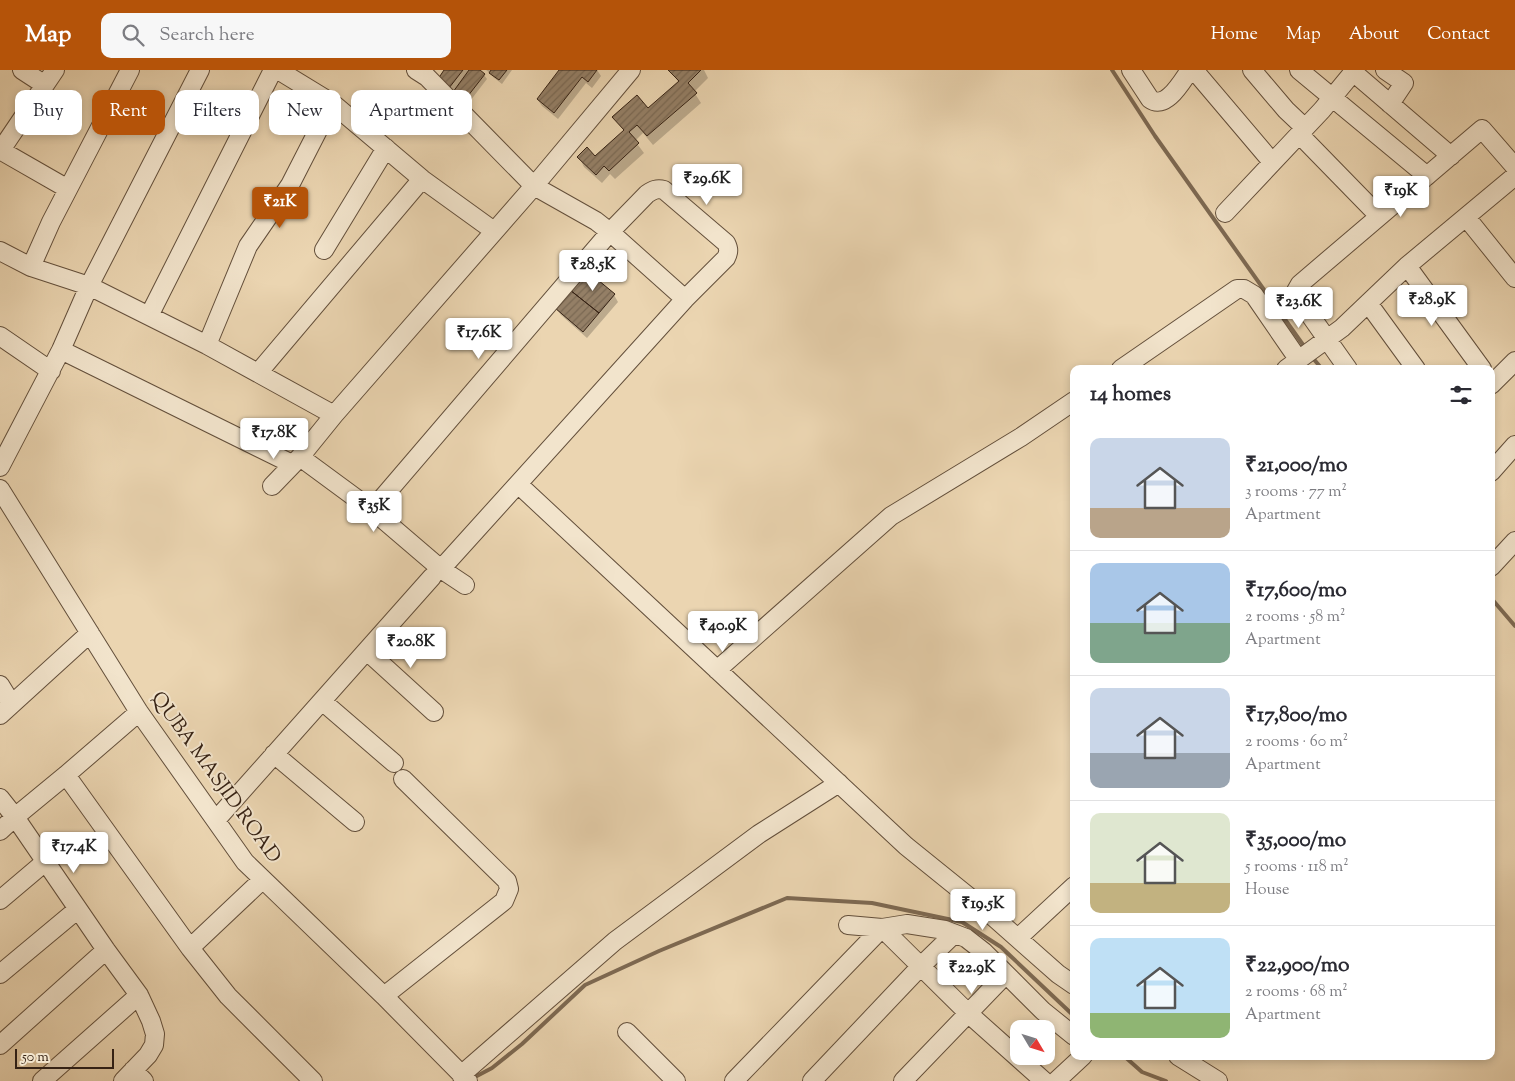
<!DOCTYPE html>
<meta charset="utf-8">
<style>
body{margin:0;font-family:"Sorts Mill Goudy",serif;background:#f7f7f7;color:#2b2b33;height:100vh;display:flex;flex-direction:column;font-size:19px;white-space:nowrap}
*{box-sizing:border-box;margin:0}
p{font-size:16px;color:#7c7c81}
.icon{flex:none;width:28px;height:28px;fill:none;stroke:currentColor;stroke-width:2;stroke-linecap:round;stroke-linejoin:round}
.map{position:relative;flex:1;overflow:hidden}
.panel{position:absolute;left:1070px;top:295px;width:425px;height:695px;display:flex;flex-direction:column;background:#fff;border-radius:10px;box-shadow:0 2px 8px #0003}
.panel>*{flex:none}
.guide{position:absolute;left:15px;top:20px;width:475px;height:45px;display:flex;gap:10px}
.needle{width:32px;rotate:128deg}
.fabs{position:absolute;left:1010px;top:950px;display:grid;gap:10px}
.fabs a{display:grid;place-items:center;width:45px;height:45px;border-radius:10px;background:#fff;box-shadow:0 2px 8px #0003;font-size:25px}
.scale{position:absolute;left:15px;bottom:12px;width:99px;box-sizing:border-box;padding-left:5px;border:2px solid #362214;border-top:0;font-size:14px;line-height:18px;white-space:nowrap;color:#362214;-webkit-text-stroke:4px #f2e4cc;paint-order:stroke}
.price{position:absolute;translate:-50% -42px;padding:0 11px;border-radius:5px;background:#fff;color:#222;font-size:16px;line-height:32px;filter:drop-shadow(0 1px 2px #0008)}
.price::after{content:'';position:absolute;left:50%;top:30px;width:15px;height:11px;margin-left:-8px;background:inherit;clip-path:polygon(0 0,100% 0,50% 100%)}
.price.on{background:#b45309;color:#fff}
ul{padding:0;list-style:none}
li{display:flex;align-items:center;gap:15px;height:125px;padding:0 20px}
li+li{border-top:1px solid #e1e1e2}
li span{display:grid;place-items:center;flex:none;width:140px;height:100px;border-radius:10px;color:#555}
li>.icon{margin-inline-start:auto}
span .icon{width:60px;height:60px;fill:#fffc;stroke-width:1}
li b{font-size:21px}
h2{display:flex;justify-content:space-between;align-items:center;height:60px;padding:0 20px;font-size:21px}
.pill{padding:0 18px;border-radius:10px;background:#fff;box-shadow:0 2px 8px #0003;font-size:18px;line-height:45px}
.pill.on{background:#b45309;color:#fff}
header{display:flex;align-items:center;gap:30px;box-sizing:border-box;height:70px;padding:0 25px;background:#b45309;color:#fff}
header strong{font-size:24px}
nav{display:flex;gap:28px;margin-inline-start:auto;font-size:18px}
.search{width:350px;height:45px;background:#f7f7f7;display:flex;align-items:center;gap:12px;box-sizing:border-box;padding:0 18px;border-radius:10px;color:#7c7c81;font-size:19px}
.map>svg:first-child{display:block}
</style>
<header>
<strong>Map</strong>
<div class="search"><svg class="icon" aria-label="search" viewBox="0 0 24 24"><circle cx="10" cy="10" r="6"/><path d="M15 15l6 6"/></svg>Search here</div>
<nav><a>Home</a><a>Map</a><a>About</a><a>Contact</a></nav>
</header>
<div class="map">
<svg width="1515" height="1011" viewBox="0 0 1515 1011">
<defs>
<pattern id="building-hatch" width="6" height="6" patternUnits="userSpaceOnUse" patternTransform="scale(1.25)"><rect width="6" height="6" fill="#947f66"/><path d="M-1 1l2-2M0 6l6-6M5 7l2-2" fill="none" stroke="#7a6853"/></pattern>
</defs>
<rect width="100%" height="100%" fill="#ebd5b1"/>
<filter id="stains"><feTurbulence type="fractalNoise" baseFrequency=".004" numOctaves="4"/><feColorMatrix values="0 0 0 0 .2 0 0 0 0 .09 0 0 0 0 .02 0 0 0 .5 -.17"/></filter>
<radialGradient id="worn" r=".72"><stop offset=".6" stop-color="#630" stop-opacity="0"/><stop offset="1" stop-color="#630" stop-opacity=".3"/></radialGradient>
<!-- shadow -->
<path fill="#0003" d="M446,0h32l6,5 3,4 -20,26 -10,-9 -4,-5 -1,1 -10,-8z
M486,0h26l-10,14 -9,-7 -3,-4z
M561,0h36l4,6 -9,12 -6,-5 -28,36 -16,-13 -4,-6z
M670,0h34l4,8 -14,14 7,11 -48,42 -10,-12 -8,8 9,12 -29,26 -5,-5 -8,9 -18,-16 -5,-10h16l29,-26 -10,-14 34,-7 31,-27z
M614,225l4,7 -31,36 -26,-23 -4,-6z"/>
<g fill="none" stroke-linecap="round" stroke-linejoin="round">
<!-- stream -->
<path stroke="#7d6952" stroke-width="4" d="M1112,0l43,66 151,213
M1312,287l10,12
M1491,528l24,28
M1124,986l18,16 24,9
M473,1008l19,-10 30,-24 63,-59 74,-34 128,-53 85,5 90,19 39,25 73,69"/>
</g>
<!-- building -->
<path fill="url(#building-hatch)" stroke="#362214" d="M444,0h19l-14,18 -11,-9z
M469,0h11l5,4 -21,27 -11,-9z
M491,0h16l-8,10 -10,-7z
M559,0h38l-9,12 -6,-5 -28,36 -17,-14z
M668,0h33l-13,13 9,10 -50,43 -10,-11 -8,7 10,11 -30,28 -5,-5 -8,9 -19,-18 10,-10 8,9 29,-26 -12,-13 25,-22 11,13 31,-27z
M587,201l28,23 -16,19 -29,-23z
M570,220l29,23 -16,19 -28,-24z"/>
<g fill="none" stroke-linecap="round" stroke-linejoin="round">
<!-- minor casing -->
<g stroke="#634f3b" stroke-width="20">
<path id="minor" d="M22,0l23,15
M278,0l54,33 90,76 72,52
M416,0l11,7 107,109 62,35 14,11 75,67
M1131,0l19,29c16,12 32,-18 40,-29
M1194,0l78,92
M1252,0l34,40 19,18
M1299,0l128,106
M1385,0l19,13 -14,21
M1353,2l98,84
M1299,64l80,82
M0,80l68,39
M1,80l54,-80
M1225,143l97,-103 33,-40
M1466,147l49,61
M324,180l62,-102
M0,181l31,16 58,19 118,59 127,70
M1407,196l75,103
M31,197l20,-45 79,-152
M1368,233l48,66
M149,246l124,-246
M0,266l51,35
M207,275l41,-99 42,-61 42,-82
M61,280l231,114
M1121,299l116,-80h7l10,6 44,64
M1286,299l56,-41 65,-62 108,-90
M1348,299l-50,-71 -2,-7 4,-7 182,-155 33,38
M258,303l164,-194
M1491,315l24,-24
M300,387l72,53 69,59 24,16
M0,397l61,-117 28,-64 111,-216
M1491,402l24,-27
M518,414l388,362 83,67 69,61 16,11
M272,416l28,-29 34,-42 200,-229 97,-116
M0,419l139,223 106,150 139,134 84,85
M372,440l238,-278 37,-38c6,-4 10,-6 17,-4l62,53c3,6 3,9 0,15l-41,41 -244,270
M1491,497l24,-26
M367,581l67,61
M717,600l174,-154 130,-79 53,-36
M0,615l11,18
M322,631l72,62
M0,645l90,-82
M274,684l81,68
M66,705l124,173 38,48 85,85
M0,728l15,19 91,133 33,45 12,26 4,13 -1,11 -6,10 -25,26
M216,750l216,-243
M0,761l15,-14 51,-42 73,-63
M0,830l45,-38
M848,855l34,3 25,-4 38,6 21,8 18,14 59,59 31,25
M1018,868l56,-52
M190,878l72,-68
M0,904l78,-65
M384,926l120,-95 5,-12 -2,-8 -104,-102
M627,962l49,49
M0,975l106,-95
M1178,986l40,25
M133,1000l11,11
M461,1005l154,-134 144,-107 80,-51
M42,1011l97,-86
M734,1011l148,-153 87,86 75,67
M812,1011l108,-114 34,-33
M903,1011l103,-107
M1056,1011l27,-25"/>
</g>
<!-- minor -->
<use href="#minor" stroke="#f2e4cc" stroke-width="18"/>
</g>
<g text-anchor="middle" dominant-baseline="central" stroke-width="4" stroke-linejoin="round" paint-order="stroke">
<!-- street labels -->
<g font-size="20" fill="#362214" stroke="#f2e4cc">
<text transform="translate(215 708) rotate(54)">QUBA MASJID ROAD</text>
</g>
</g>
<rect width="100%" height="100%" filter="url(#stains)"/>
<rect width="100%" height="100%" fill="url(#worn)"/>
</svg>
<div class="fabs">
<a><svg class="needle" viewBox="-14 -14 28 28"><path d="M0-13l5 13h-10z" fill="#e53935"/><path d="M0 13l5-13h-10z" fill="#7c7c81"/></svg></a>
</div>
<div class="scale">50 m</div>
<b class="price" style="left:707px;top:136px">₹29.6K</b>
<b class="price" style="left:1401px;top:148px">₹19K</b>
<b class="price on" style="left:280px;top:159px">₹21K</b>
<b class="price" style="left:593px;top:222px">₹28.5K</b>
<b class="price" style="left:1432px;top:257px">₹28.9K</b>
<b class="price" style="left:1299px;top:259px">₹23.6K</b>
<b class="price" style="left:479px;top:290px">₹17.6K</b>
<b class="price" style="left:274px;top:390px">₹17.8K</b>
<b class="price" style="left:374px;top:463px">₹35K</b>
<b class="price" style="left:723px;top:583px">₹40.9K</b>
<b class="price" style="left:411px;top:599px">₹20.8K</b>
<b class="price" style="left:74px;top:804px">₹17.4K</b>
<b class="price" style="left:983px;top:861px">₹19.5K</b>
<b class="price" style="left:972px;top:925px">₹22.9K</b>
<div class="guide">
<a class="pill">Buy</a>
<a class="pill on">Rent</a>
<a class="pill">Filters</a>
<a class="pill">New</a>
<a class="pill">Apartment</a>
</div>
<section class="panel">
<h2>14 homes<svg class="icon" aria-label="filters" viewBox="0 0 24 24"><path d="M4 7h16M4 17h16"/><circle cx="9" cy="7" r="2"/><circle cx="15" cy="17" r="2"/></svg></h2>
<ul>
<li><span style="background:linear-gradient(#c9d6e8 70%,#b9a48a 0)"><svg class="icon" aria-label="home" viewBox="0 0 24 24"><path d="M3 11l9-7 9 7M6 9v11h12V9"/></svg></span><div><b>₹21,000/mo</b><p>3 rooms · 77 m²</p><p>Apartment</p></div></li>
<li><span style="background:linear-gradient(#a9c7e8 60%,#7fa58c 0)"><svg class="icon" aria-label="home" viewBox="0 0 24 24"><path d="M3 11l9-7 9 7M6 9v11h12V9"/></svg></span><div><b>₹17,600/mo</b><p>2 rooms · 58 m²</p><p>Apartment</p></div></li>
<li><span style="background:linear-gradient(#c9d6e8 65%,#9aa5b1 0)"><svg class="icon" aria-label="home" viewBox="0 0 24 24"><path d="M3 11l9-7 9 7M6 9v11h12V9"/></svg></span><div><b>₹17,800/mo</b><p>2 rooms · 60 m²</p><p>Apartment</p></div></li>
<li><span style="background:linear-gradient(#dfe7d0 70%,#c2b280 0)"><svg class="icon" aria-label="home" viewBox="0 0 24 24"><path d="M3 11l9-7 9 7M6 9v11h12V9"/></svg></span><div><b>₹35,000/mo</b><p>5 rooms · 118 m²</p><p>House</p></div></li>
<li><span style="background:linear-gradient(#bfe0f5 75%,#8fb573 0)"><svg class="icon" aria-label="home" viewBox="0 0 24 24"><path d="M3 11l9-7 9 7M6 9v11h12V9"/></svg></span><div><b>₹22,900/mo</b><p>2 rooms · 68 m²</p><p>Apartment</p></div></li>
</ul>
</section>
</div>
